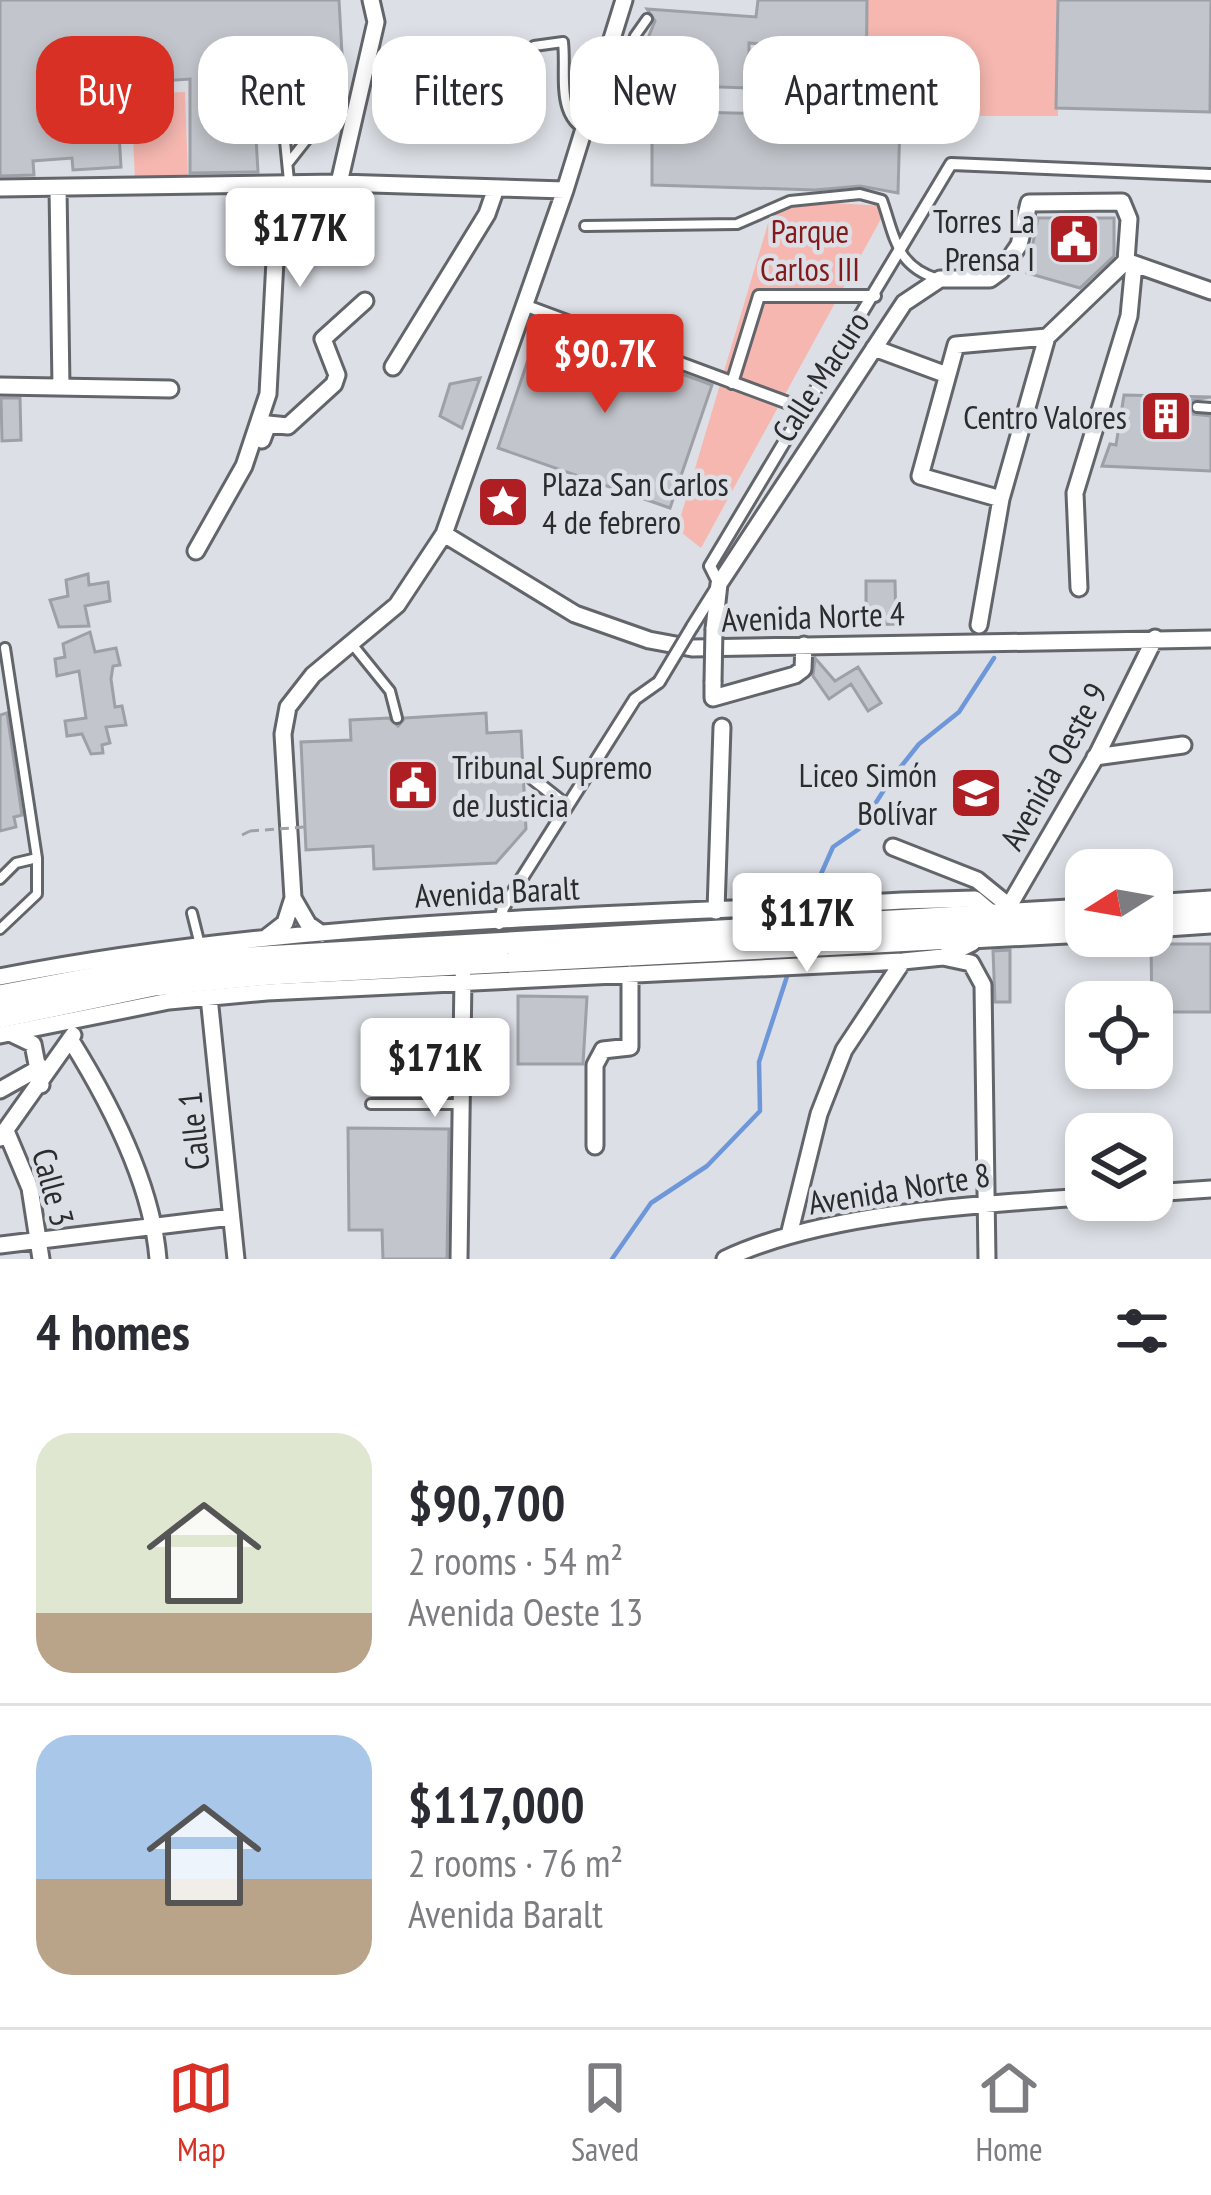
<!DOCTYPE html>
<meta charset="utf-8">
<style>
body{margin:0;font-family:"PT Sans Narrow",sans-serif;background:#f7f7f7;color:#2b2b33;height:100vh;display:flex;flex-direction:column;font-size:45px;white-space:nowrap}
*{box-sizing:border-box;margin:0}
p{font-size:39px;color:#7c7c81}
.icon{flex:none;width:66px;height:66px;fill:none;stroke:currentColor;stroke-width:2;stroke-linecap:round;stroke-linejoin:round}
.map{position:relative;height:1259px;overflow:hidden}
.sheet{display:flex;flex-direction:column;background:#fff;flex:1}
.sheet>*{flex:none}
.hud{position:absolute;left:36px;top:36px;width:1140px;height:108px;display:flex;gap:24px}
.needle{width:78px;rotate:259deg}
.controls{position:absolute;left:1065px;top:849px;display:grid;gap:24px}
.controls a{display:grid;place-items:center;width:108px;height:108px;border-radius:24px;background:#fff;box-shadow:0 6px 18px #0003;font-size:60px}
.price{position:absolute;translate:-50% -102px;padding:0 27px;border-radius:12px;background:#fff;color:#222;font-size:39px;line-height:78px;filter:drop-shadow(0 3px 6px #0008)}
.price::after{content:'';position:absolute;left:50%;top:72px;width:36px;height:27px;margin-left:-18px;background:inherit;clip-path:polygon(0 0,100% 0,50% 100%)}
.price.current{background:#d93025;color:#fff}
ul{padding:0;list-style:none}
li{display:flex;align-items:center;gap:36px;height:300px;padding:0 36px}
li+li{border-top:3px solid #e1e1e2}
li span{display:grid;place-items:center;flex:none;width:336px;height:240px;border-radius:36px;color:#555}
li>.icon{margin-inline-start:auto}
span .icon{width:144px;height:144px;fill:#fffc;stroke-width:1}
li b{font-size:51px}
h2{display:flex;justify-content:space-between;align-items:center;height:144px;padding:0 36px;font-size:51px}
.pill{padding:0 42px;border-radius:36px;background:#fff;box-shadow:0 6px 18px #0003;font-size:42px;line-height:108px}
.pill.current{background:#d93025;color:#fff}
.dock{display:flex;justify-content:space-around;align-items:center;height:168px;border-top:3px solid #e1e1e2;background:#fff;font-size:33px;color:#7c7c81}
.dock a{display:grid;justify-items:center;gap:6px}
.dock .current{color:#d93025}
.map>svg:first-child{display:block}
</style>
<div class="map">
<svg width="1211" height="1259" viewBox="0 0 1211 1259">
<rect width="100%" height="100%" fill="#dcdfe5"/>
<!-- green -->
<path fill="#f5b7b0" d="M867,0h191v116h-192z
M185,92l3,86 -53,2 -4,-86z
M775,200l113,6 -187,342 -24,-19z"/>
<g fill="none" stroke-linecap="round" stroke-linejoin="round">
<!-- stream -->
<path stroke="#6e97da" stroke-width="4.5" d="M809,901l24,-54 26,-18 32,-50 28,-35 40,-32 35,-54
M612,1259l39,-56 56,-37 53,-55 -1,-49 36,-110"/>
</g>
<!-- building -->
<path fill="#c2c5cb" stroke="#9da0a6" stroke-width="3" d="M0,0h339l5,90 -76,5v8h-14l4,69 -68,1v-94l-74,5 5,83 -48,3 -1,-12 -39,3 1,14 -34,1z
M758,0h109l-1,116 34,3 -2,74 -38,-7 -45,4 -163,-5v-74l160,4 1,-25 -28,-1 -8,-9 5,-34 -33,-3v45l-120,-4 26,-63 -8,-12 109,8z
M1058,0h153l-1,112 -154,-4z
M1038,218h76v38l-34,32 -53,-15z
M541,322l171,63 -42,123 -172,-60z
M480,378l-18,50 -22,-12 10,-32z
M1124,395l87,2 -19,3 -3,8 4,6 18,2v55l-109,-5 8,-22 6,1z
M1,398h19l1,42 -19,1z
M88,574l1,11 19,-3 2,19 -25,5 4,20 -30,1 -9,-27 18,-4 -2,-16z
M866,581h29l1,43 -30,1z
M90,632l5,20 21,-4 4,17 -7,1 -2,13 4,28 7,-1 4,19 -20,2 4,16 -8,2 1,8 -12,1 -9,-20 -15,2 -2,-15 21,-3 -7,-47 -22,5 -2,-17 10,-2 -2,-13z
M815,658l20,23 23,-14 23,36 -13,8 -17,-27 -22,15 -16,-23z
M7,713l15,102 -8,2 2,10 -16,4v-116z
M486,713l1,20 34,-2 5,98 -30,34 -122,6 -1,-23 -67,4 -5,-108 50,-2 -1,-20 39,-2 9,8 7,-8z
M1151,944h60v68h-59z
M1010,950v52h-15l-2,-51z
M518,996l69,1 -4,67h-65z
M348,1128l101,1 -2,130h-64l-1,-29h-33z"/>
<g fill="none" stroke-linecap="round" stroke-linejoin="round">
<!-- service casing -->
<g stroke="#626569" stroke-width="14">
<path id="service" d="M506,86l28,-40 29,-4c4,33 -10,81 33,92l8,-5 31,-93 12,-17
M289,162l22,-28 -6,-19 -22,6 6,60
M585,226l152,-2 53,-23 70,-7 22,6c13,36 13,66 56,79
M1197,407l14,1
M352,644l38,47 7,27
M0,879l16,-16 21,-5 -32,-210
M192,913l8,32
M0,929l37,-35v-36
M371,1104h88"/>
</g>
<!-- pedestrian casing -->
<g stroke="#626569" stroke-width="16">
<path id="pedestrian" d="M524,305l283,105
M732,383l27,-87h116
M692,627l27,-43 -9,-18 241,-402 260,11
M533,779l33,26
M499,924l4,-16 132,-209 24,-17"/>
</g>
<!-- minor casing -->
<g stroke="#626569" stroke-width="21">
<path id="minor" d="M339,183l37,-161 -5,-22
M0,188l339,-5 226,7
M58,188l3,198
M874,348l73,27
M393,367l94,-153 8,-23
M0,386l170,3
M262,440l6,-16 20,2 46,-42 3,-9 -14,-36 42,-38
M1001,499l-81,-23 36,-131 91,-8 79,-76 85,30
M444,534l131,80 74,26 43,8 519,-9
M196,551l48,-85 24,-72 11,-210
M1079,588l-4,-95 54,-177 5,-52
M979,625l22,-126 46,-162
M714,629l5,-45 185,-281 36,-24h50l11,-8 18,-26 10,-42 93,-1 7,17 -3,42
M713,682v16l82,-23 8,-6 1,-24
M1095,757l88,-12
M893,847l84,33 32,26
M293,898l15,26 14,10
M716,911l6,-184
M267,937l18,-14 8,-25 -10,-164 5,-27 25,-32 84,-70 47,-71 121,-344 59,-190
M943,957l28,6 12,22 4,274
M0,977c295,-58 602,-60 902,-76l73,-2 19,16 15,-9 89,-153 57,-115
M209,997l27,262
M12,1034l21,10 8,41
M0,1035l169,-34 98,-9 636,-31 40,-4 29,-14
M70,1039c40,64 82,145 88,220
M0,1090l41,-23
M6,1131l24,57 11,71
M0,1138l73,-103
M595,1146v-81l8,-15 27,-3v-73
M1152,1193l59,-4
M789,1235l30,-121 25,-64 59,-89
M0,1245l231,-28
M459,1259l4,-282
M725,1259c97,-46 254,-55 361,-62"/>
</g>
<!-- secondary casing -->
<g stroke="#626569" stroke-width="27">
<path id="secondary" d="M1152,906l59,-4
M1152,926l59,-4
M0,996l158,-30 71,-7 857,-49
M0,1017l154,-32 115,-11 817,-43"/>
</g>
<!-- path -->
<path stroke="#9fa1a5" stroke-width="3" stroke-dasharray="9 6" stroke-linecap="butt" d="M242,835l8,-4"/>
<!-- service -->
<use href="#service" stroke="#fff" stroke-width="8"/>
<!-- pedestrian -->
<use href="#pedestrian" stroke="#fff" stroke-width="10"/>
<!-- minor -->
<use href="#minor" stroke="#fff" stroke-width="15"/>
<!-- secondary -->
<use href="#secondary" stroke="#fff" stroke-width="21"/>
<!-- pedestrian-bridge casing -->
<g stroke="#626569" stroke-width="16" stroke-linecap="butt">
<path id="pedestrian-bridge" d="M659,682l33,-55"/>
</g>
<!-- minor-bridge casing -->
<g stroke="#626569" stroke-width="21" stroke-linecap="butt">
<path id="minor-bridge" d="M713,682l1,-53"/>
</g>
<!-- path-bridge -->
<path stroke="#9fa1a5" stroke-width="3" stroke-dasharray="9 6" stroke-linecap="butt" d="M250,831l55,-4"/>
<!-- pedestrian-bridge -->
<use href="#pedestrian-bridge" stroke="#fff" stroke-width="10"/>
<!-- minor-bridge -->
<use href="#minor-bridge" stroke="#fff" stroke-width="15"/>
</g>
<!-- icons -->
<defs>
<g id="civic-square" transform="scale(2.7)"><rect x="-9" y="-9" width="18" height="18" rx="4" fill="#af1e22" stroke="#dcdfe5"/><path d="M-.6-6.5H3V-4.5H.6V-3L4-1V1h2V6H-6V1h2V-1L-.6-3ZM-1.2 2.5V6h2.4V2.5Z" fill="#fff"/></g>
<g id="building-square" transform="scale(2.7)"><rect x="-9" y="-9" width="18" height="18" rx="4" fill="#af1e22" stroke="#dcdfe5"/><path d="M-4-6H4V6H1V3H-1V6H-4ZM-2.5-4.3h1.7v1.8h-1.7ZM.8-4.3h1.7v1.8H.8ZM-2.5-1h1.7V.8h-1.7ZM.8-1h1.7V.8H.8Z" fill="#fff"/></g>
<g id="sight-square" transform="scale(2.7)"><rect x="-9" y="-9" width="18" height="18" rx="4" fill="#af1e22" stroke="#dcdfe5"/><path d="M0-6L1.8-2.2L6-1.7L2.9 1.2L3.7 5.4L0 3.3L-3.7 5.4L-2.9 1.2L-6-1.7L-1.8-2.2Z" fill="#fff"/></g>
<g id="school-square" transform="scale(2.7)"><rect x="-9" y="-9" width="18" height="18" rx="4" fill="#af1e22" stroke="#dcdfe5"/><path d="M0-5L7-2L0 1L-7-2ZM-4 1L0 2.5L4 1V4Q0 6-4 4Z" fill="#fff"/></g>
</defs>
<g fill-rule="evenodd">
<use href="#civic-square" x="1074" y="239"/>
<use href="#building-square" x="1166" y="416"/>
<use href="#sight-square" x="503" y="502"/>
<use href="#civic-square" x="413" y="785"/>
<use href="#school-square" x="976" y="793"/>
</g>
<g text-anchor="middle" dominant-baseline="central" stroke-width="9" stroke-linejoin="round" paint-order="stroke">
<!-- poi labels -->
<g font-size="33" fill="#2b2c2e" stroke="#dcdfe5" text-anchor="end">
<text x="1035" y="220">Torres La<tspan x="1035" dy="38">Prensa I</tspan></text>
<text x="1127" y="416">Centro Valores</text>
<text x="542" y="483" text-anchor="start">Plaza San Carlos<tspan x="542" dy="38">4 de febrero</tspan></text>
<text x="452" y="766" text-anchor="start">Tribunal Supremo<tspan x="452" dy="38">de Justicia</tspan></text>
<text x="937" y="774">Liceo Simón<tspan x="937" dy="38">Bolívar</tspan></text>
</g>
<!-- park labels -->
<g font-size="33" fill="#82191a" stroke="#dcdfe5">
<text x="810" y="230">Parque<tspan x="810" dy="38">Carlos III</tspan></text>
</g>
<!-- street labels -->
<g font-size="33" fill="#2b2c2e" stroke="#dcdfe5">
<text transform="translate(820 376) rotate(-57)">Calle Macuro</text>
<text transform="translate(813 616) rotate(-2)">Avenida Norte 4</text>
<text transform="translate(1053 766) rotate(-61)">Avenida Oeste 9</text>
<text transform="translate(497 891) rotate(-3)">Avenida Baralt</text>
<text transform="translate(193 1131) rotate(-96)">Calle 1</text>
<text transform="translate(54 1187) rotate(75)">Calle 3</text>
<text transform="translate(899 1188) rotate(-9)">Avenida Norte 8</text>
</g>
</g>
</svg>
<div class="controls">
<a><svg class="needle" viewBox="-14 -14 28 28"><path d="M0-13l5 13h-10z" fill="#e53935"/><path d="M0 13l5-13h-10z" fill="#7c7c81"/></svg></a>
<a><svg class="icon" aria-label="locate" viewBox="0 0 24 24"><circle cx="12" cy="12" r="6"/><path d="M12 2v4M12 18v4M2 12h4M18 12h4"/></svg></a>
<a><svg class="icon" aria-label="layers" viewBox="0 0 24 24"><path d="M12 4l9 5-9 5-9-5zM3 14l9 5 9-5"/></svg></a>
</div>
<b class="price" style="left:300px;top:290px">$177K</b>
<b class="price current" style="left:605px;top:416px">$90.7K</b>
<b class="price" style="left:807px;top:975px">$117K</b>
<b class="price" style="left:435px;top:1120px">$171K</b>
<div class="hud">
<a class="pill current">Buy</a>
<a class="pill">Rent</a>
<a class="pill">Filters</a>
<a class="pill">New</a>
<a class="pill">Apartment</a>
</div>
</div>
<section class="sheet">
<h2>4 homes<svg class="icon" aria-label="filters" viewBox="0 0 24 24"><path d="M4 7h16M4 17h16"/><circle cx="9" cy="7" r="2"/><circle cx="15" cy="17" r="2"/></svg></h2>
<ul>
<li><span style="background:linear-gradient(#dfe7d0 75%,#b9a48a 0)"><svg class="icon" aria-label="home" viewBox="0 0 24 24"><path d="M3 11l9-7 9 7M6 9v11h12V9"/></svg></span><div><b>$90,700</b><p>2 rooms · 54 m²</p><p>Avenida Oeste 13</p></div></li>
<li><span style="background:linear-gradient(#a9c7e8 60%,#b9a48a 0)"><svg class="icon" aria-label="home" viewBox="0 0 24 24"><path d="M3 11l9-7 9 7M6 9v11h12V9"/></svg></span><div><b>$117,000</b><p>2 rooms · 76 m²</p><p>Avenida Baralt</p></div></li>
</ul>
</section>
<nav class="dock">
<a class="current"><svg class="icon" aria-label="map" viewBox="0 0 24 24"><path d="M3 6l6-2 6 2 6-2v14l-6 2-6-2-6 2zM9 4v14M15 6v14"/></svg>Map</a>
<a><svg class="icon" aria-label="saved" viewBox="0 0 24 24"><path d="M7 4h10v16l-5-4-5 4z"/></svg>Saved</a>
<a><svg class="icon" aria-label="home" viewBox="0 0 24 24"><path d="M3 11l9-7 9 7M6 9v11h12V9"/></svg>Home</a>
</nav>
